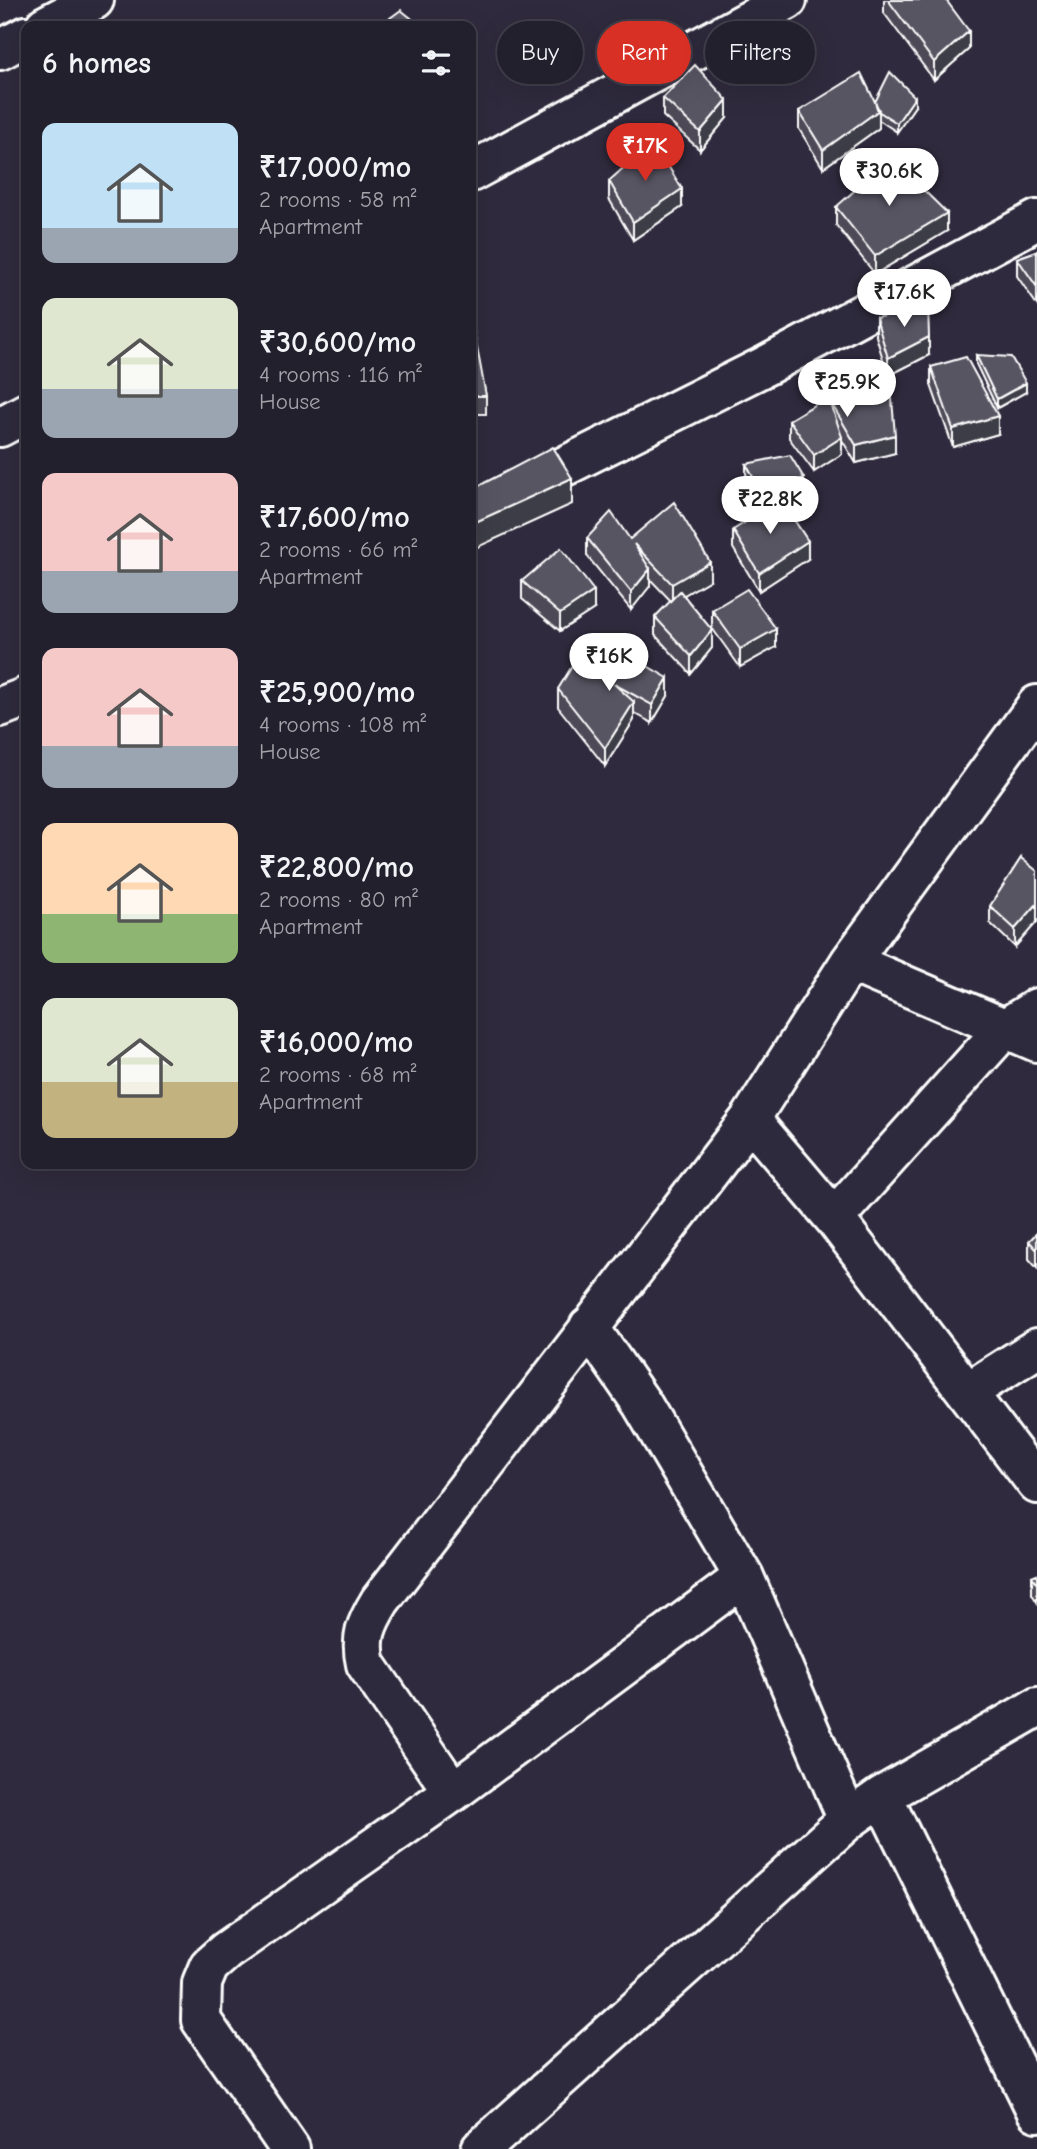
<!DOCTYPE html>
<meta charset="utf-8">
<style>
body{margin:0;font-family:"Comic Neue",sans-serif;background:#2b2836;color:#f1f3f6;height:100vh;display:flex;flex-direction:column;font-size:26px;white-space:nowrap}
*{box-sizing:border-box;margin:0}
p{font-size:23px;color:#a3a3aa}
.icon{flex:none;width:38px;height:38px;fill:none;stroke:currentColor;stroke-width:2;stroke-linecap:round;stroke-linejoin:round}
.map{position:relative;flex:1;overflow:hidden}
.side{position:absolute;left:21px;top:21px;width:455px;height:1148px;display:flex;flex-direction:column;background:#23202e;border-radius:14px;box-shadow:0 7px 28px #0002,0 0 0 2px #403e4a}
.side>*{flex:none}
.hud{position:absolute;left:497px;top:21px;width:434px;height:63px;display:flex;gap:14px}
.price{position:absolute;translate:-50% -60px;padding:0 16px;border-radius:24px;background:#fff;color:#222;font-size:23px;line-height:46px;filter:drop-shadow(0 2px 4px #0008)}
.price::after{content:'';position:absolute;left:50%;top:42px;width:21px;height:16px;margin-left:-10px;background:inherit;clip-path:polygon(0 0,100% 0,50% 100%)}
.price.on{background:#d93025;color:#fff}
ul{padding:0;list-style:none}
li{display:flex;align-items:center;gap:21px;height:175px;padding:0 21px}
li span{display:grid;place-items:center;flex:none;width:196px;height:140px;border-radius:14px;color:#555}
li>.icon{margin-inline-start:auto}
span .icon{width:84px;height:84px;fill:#fffc;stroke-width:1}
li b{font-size:30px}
h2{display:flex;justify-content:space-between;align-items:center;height:84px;padding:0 21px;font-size:30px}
.tag{padding:0 24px;border-radius:32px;background:#23202e;box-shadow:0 7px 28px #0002,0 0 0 2px #403e4a;font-size:24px;line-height:63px}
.tag.on{background:#d93025;color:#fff}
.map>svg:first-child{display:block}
</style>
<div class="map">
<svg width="1037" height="2149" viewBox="0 0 1037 2149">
<rect width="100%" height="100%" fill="#2f2a3d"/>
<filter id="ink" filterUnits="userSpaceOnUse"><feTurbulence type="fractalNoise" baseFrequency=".0143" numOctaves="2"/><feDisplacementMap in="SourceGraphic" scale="14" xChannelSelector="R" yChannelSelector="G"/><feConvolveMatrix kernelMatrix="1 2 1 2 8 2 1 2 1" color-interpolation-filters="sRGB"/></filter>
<g filter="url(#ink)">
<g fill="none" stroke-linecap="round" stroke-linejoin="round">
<!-- minor casing -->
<g stroke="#fff" stroke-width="44">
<path id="minor" d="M45,26l49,-26
M0,50l26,-14
M471,172l316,-172
M0,427l26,-14
M471,513l296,-148 270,-145
M0,707l26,-10
M850,962l187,80
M750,1119l84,99 203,266
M834,1218l170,-189 33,-21
M589,1327l53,77 102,173 104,243
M969,1391l68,-43
M453,1792l-87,-128c-6,-26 0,-40 14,-63l370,-482 100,-157 187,-257
M882,1796l155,316
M290,2149l-89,-129 1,-37 7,-17 17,-15 227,-159 291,-215
M481,2149l367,-329 34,-24 155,-89"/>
</g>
<!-- minor -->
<use href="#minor" stroke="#2f2a3d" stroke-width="38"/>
</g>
<!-- wall -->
<path fill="#4d4956" stroke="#fff" stroke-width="2" d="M884,0h62l23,49 -35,31 -50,-67z
M663,98l64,20 -27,32 -37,-34z
M875,102l40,4 -18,26 -18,-12v8l-56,40 -24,-39v-18z
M609,181l73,26 -49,33 -24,-41z
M836,207l111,24 -72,43 -39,-49z
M1037,251v54l-20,-29v-18z
M876,318l53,37 -41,21 -12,-40z
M471,325l15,71v18h-15z
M976,355l50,37 -29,16 -21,-44z
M931,367l67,67 -45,13 -22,-62z
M828,397l67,56 -39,10 -14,-23v14l-28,18 -25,-34v-18z
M746,464l58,23 -40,19 -18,-32z
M733,530l75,29 -49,32 -26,-43z
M587,538l43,1 80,41 -26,15 28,53 -21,26 -36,-39v-18l16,-16 -21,-22v7l-19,24 -44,-54z
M522,581l72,28 -34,22 -38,-32z
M712,610l64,37 -36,20 -28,-39z
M611,683l57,13 -16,27 -18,-10v7l-29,46 -47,-59v-18z
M1021,858l-6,89 -25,-24v-17z
M1037,1233v35l-8,-9v-18z
M1037,1574v28l-5,-8v-18z"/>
<!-- shaded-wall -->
<path fill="#3e3c46" stroke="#fff" stroke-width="2" d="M969,31v18l-35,31v-18z
M915,97v9l-18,26v-9z
M727,100v18l-27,32v-18z
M879,110v18l-56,40v-18z
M682,189v18l-49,33v-18z
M947,213v18l-72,43v-18z
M929,337v18l-41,21v-18z
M1026,383v9l-29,16v-9z
M998,416v18l-45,13v-18z
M895,435v18l-39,10v-18z
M842,437v17l-28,18v-17z
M572,478v26l-101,46v-26z
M804,478v9l-40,19v-9z
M808,541v18l-49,32v-18z
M710,562v18l-38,22v-18z
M650,569v17l-19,24v-18z
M594,591v18l-34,22v-17z
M776,629v18l-36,20v-18z
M712,630v18l-21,26v-18z
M668,678v18l-16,27v-18z
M634,702v18l-29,46v-18z
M1037,904v18l-22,25v-18z"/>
<!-- building -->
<path fill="#595564" stroke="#fff" stroke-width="2" d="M888,0h58l23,31 -35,31z
M401,10l20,16h-42z
M695,65l32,35 -27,32 -37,-34z
M890,72l25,25 -18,26 -19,-12 -3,-9z
M861,73l18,37 -56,40 -24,-39z
M653,141l29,48 -49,33 -24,-41z
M891,158l56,55 -72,43 -39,-49z
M1037,251v36l-20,-29z
M928,304l1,33 -41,21 -12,-40z
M471,325h2l13,71h-15z
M976,355l35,2 15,26 -29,16z
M966,357l32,59 -45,13 -22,-62z
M891,387l4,48 -39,10 -26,-44 12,36 -28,18 -25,-35 39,-23z
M553,447l19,31 -101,46v-34z
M790,455l14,23 -40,19 -18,-33z
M781,500l27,41 -49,32 -26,-43z
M674,502l36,60 -38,22 -38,-40 16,25 -19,23 -44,-54 24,-26 19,27z
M561,548l33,43 -34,23 -38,-33z
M747,589l29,40 -36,20 -28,-39z
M680,591l32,39 -21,26 -36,-39z
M623,652l45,26 -16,27 -38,-21 20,18 -29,46 -47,-59 21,-34 32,28z
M1021,858l16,13v33l-22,25 -25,-23z
M1037,1233v17l-8,-9z
M1037,1574v10l-5,-8z"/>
</g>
</svg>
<b class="price on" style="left:645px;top:183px">₹17K</b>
<b class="price" style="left:889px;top:208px">₹30.6K</b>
<b class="price" style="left:904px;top:329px">₹17.6K</b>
<b class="price" style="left:847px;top:419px">₹25.9K</b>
<b class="price" style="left:770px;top:536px">₹22.8K</b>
<b class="price" style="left:609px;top:693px">₹16K</b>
<div class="hud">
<a class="tag">Buy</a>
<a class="tag on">Rent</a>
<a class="tag">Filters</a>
</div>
<section class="side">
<h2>6 homes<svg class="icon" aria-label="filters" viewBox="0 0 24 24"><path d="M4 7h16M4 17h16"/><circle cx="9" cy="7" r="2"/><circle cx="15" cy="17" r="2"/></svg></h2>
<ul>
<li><span style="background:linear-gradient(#bfe0f5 75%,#9aa5b1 0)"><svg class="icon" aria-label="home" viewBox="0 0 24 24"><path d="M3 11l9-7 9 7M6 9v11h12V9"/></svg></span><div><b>₹17,000/mo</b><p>2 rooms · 58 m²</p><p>Apartment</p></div></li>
<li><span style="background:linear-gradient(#dfe7d0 65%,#9aa5b1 0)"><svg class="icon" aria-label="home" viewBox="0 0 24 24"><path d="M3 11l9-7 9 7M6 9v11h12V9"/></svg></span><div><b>₹30,600/mo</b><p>4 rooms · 116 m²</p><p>House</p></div></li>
<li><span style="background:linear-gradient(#f6c9c9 70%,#9aa5b1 0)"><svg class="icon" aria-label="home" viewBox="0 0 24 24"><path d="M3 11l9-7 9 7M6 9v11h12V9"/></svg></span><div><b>₹17,600/mo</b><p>2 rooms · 66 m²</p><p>Apartment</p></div></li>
<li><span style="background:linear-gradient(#f6c9c9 70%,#9aa5b1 0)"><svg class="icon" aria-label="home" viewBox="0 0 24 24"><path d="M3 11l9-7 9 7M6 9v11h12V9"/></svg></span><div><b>₹25,900/mo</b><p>4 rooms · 108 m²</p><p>House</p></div></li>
<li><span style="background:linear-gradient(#ffd9b3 65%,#8fb573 0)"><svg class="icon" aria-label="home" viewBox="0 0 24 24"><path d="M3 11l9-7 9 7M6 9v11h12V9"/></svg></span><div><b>₹22,800/mo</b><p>2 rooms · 80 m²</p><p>Apartment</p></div></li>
<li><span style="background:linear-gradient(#dfe7d0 60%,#c2b280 0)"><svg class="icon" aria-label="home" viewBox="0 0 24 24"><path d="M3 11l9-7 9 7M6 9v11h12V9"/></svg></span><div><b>₹16,000/mo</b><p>2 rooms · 68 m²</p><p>Apartment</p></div></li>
</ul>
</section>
</div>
